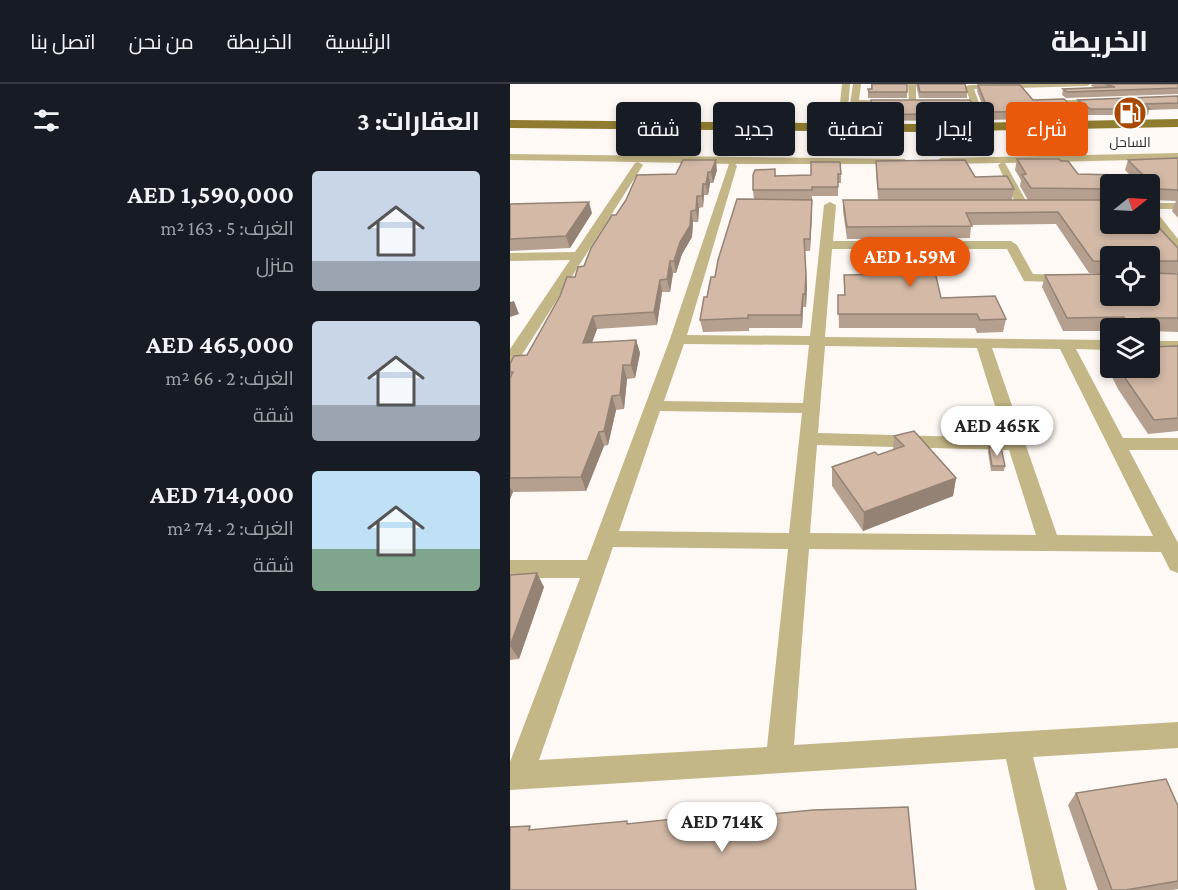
<!DOCTYPE html>
<html lang="ar">
<meta charset="utf-8">
<style>
body{margin:0;font-family:"Crimson Pro",Cairo,serif;background:#242831;color:#f1f3f6;direction:rtl;height:100vh;display:flex;flex-direction:column;font-size:22px;white-space:nowrap}
*{box-sizing:border-box;margin:0}
p{font-size:20px;color:#9ea1a6}
.icon{flex:none;width:33px;height:33px;fill:none;stroke:currentColor;stroke-width:2;stroke-linecap:round;stroke-linejoin:round}
.map{position:relative;flex:1;overflow:hidden;direction:ltr}
.details{display:flex;flex-direction:column;background:#171b24;width:510px}
.details>*{flex:none}
.guide{position:absolute;left:18px;top:18px;width:560px;height:54px;direction:rtl;display:flex;gap:12px}
.needle{width:39px;rotate:72deg}
.fabs{position:absolute;left:590px;top:90px;display:grid;gap:12px}
.fabs a{display:grid;place-items:center;width:60px;height:60px;border-radius:6px;background:#171b24;box-shadow:0 3px 9px #0003;font-size:30px}
.price{position:absolute;translate:-50% -51px;padding:0 14px;border-radius:21px;background:#fff;color:#222;font-size:20px;line-height:39px;filter:drop-shadow(0 2px 3px #0008)}
.price::after{content:'';position:absolute;left:50%;top:36px;width:18px;height:14px;margin-left:-9px;background:inherit;clip-path:polygon(0 0,100% 0,50% 100%)}
.price.active{background:#ea580c;color:#fff}
ul{padding:0;list-style:none}
li{display:flex;align-items:center;gap:18px;height:150px;padding:0 30px}
li span{display:grid;place-items:center;flex:none;width:168px;height:120px;border-radius:6px;color:#555}
li>.icon{margin-inline-start:auto}
span .icon{width:72px;height:72px;fill:#fffc;stroke-width:1}
li b{font-size:26px}
h2{display:flex;justify-content:space-between;align-items:center;height:72px;padding:0 30px;font-size:26px}
.chip{padding:0 21px;border-radius:6px;background:#171b24;box-shadow:0 3px 9px #0003;font-size:21px;line-height:54px}
.chip.active{background:#ea580c;color:#fff}
header{display:flex;align-items:center;gap:36px;box-sizing:border-box;height:84px;padding:0 30px;background:#171b24;border-bottom:2px solid #363941}
header strong{font-size:28px}
nav{display:flex;gap:33px;margin-inline-start:auto;font-size:21px}
main{display:flex;flex:1;min-height:0}
.map>svg:first-child{display:block}
</style>
<header>
<strong>الخريطة</strong>
<nav><a>الرئيسية</a><a>الخريطة</a><a>من نحن</a><a>اتصل بنا</a></nav>
</header>
<main>
<div class="map">
<svg width="668" height="806" viewBox="0 0 668 806">
<rect width="100%" height="100%" fill="#fff9f5"/>
<g fill="none" stroke-linecap="round" stroke-linejoin="round">
<!-- minor -->
<path fill="#c3b687" fill-rule="evenodd" d="M332,0h8l-3,39 6,-39h8l-2,16 38,1 4,2 -4,2 -38,-1 -2,18 -7,8h-6l-6,-8z
M398,0h8v21l-7,-2z
M489,0h92l-4,2 -113,3 12,33 -7,2 -14,-37 4,-2z
M596,15l1,2 -4,2 -61,2 -4,-2 4,-2z
M668,69v6l-173,4 24,43 -6,3 -6,-3 -19,-41 3,-2 -60,1 -5,-3 5,-3z
M0,70l395,5v4l-3,1h-167l2,2 -50,169 123,1 14,-131 6,-3 6,3 -3,36h178l6,4 16,29 77,2v8l-86,-3 -17,-32h-175l-7,88 285,3v10l-34,-1 47,89h55v12h-49l49,93v30l-8,-3 -9,-18 -352,-3 -15,196 384,-23v26l-145,9 34,133h-32l-29,-131 -496,31v-28l70,-184h-70v-18h77l83,-221 59,-175 -91,-2 5,3 -125,196 -8,5v-17l60,-89 -60,1v-8l65,-1 60,-89 3,-1 -128,-2zM174,260l125,1 -6,58 -139,-2zM315,262l152,2 28,90 -187,-5zM482,264l68,1 93,187 -96,-1zM150,327l142,2 -13,120 -170,-2zM307,361l192,5 27,85 -226,-2zM103,463l175,2 -21,198 -228,13z
M639,119h29v6h-24l24,30v12l-4,-1 -25,-32z
M639,257h29v10h-29z"/>
<!-- primary -->
<path fill="#907c30" fill-rule="evenodd" d="M668,35v8l-261,5 -407,-4v-8l407,4z"/>
</g>
<!-- wall -->
<path fill="#b59f8f" fill-rule="evenodd" d="M361,0h36v14h-39v-9h3z
M406,0h49l2,8v6h-48z
M582,0h86v10l-112,4 -4,-3 1,-6 33,-1 -5,-2z
M468,1l55,15 44,11 -1,7 -88,2 -11,-29z
M668,12v13l-29,1 -1,5h-60l-12,-9 2,-6z
M361,16l105,13 -1,7 -101,1 -3,-15z
M668,74v60l-6,-7 4,-10 -23,-1 -4,-4v-12h-10l-14,-14 3,-10z
M507,75l44,2 17,13 32,10v40l68,24v25l-13,1h13v58l-29,-1v-3h-39v3h-47l-21,-44 3,-12 54,-1 -10,-1 -33,-49 -85,1 -1,13 -123,1 -4,-28v-11h35l-2,-29v-10l99,16 39,12 -2,11h16l-8,-14 1,-6 -6,-10zM600,172l39,40h-39z
M265,85v7l66,-2v9h-3v13h-26v4h-41l41,11 -2,40h-5l2,35 -1,21h-3l-1,21h-53v3l-46,1 -3,-12 7,-23 8,-20 39,-77 -1,-10z
M207,86l-4,13h-3l-2,12h-4l-1,12 -4,1 -1,14h-5l-1,15 -10,17 -6,19h-3l-3,19h-8l-5,33 -60,4 -5,14 44,-3 4,13 -5,25 -8,1 -3,30 -8,1 -8,35 -4,1 -18,45 -73,1 -3,7v-135l17,-9 48,-78 9,-11 32,-51 60,-41z
M0,120l82,9 -22,35 -60,3z
M376,155l50,6 -2,13h-1v5l8,35 65,21 -3,13 -26,1 -2,-5h-136l-1,-33h7l-1,-20 45,-1 -3,-23z
M596,260h4v24h39l29,-22v85l-30,3 -30,-45 -16,-32z
M384,352l62,42 -3,18 -90,35 -31,-45v-19l46,-12 15,-5z
M479,363l16,19 -1,5h-13l-3,-19z
M0,491l34,12 -25,72 -9,1z
M566,709l102,13v83l-6,1h-74l-30,-85z"/>
<!-- shaded-wall -->
<path fill="#948274" d="M206,76l1,10 -4,13 -2,-11z
M198,88l2,11 -2,12 -2,-11z
M193,100l1,11 -1,12 -1,-11z
M187,112l2,12 -1,14 -2,-12z
M302,116v11l-2,40v-12z
M79,118l3,11 -22,35 -4,-12z
M181,127l2,11 -1,15 -10,17 -6,19 -2,-12z
M160,177l3,12 -3,19 -3,-13z
M296,190l1,12 -1,21 -1,-13z
M150,196l2,12 -5,33 -3,-13z
M293,210v13l-1,21 -1,-13z
M4,217l5,13 -9,3v-15z
M83,232l4,13 -10,27 -4,-13z
M126,256l4,13 -5,25 -4,-13z
M113,281l4,14 -3,30 -4,-14z
M102,312l4,14 -8,35 -4,-14z
M89,348l5,14 -18,45 -5,-14z
M446,394l-3,18 -90,35 1,-19z
M0,403l3,5 -3,7z
M27,489l7,14 -25,72 -9,-13z"/>
<!-- building -->
<path fill="#d3b9a6" stroke="#948274" stroke-width="1.5" d="M362,0h35v8h-38l-1,-3h4z
M408,0h47l2,8h-47z
M595,0h73v4l-111,4 -4,-3 52,-2z
M468,1h42l13,15 31,-1 13,12 -88,1z
M668,12v7l-34,1 6,5h-60l-12,-9z
M361,16h99l6,13 -102,2z
M668,74v32l-21,-1 -29,-29z
M507,75h42l2,2h7l10,13 40,1 8,9h-16v5l-79,-1 -9,-13 4,-1z
M173,76h33l-5,12h-3l-2,12h-3l-1,12h-5l-1,14 -5,1 -1,15 -10,16 -6,19h-4l-3,18 -7,1 -6,32 -61,4 -10,27 53,-3 -5,25h-8l-3,30 -8,1 -8,35 -5,1 -18,45 -71,1v-100l3,-6h-3v-8l4,-8 13,-1 33,-59 7,-19h8l3,-10 6,-1 7,-18 21,-33h4l10,-15 11,-25 39,-1z
M455,76l10,17 32,-1 7,13h-136l-2,-28z
M301,78h29l1,12h-3v13h-26v3h-59v-15l2,-5 20,-1v7l36,-1z
M227,115l75,1 -2,39h-6l2,35 -1,20h-2l-2,21h-53v3l-48,2 4,-23h3l4,-20h4l3,-17z
M333,116h267v24h39v-7l29,31v13h-24l-3,2 1,10 26,1v44h-37l2,4h-16l-3,-5 -57,1 -22,-43 65,-1v22h39v-40h-39v6l-17,-1 -35,-49 -92,1 6,13 -125,1z
M79,118l-23,34 -56,3v-35z
M376,155h47l3,6h-6l3,9h-2l10,44 54,-2 11,23 -26,1 -3,-6h-139v-19h7l-1,-20 48,-1z
M596,260h4v7z
M668,262v72l-24,2 -31,-45 -4,-7h30v-21z
M404,347l42,47 -92,34 -32,-45 43,-15 3,3 26,-9 -10,-10z
M479,363h12l4,19h-13z
M27,489l-27,73v-71z
M656,695l12,27v75l-52,9h-14l-36,-97z
M398,723l8,83h-406v-63l20,-1 -1,4 98,-9v3l93,-10v5l93,-9z"/>
<!-- icons -->
<defs>
<g id="fuel-disc" transform="scale(1.725)"><circle r="9.5" fill="#a94800" stroke="#fff"/><path d="M-5.5-6h7V0h2V4h1.3V-2.5L3-4.5l.8-.8L6-3V5H2.5V1h-1V6h-7ZM-4.2-4.7v3.2H.2V-4.7Z" fill="#fff"/></g>
</defs>
<g fill-rule="evenodd">
<use href="#fuel-disc" x="620" y="29"/>
</g>
<g text-anchor="middle" dominant-baseline="central" stroke-width="4.5" stroke-linejoin="round" paint-order="stroke">
<!-- far-poi labels -->
<g font-size="14" fill="#312620" stroke="#fff">
<text x="620" y="58">الساحل</text>
</g>
</g>
</svg>
<div class="fabs">
<a><svg class="needle" viewBox="-14 -14 28 28"><path d="M0-13l5 13h-10z" fill="#e53935"/><path d="M0 13l5-13h-10z" fill="#9ea1a6"/></svg></a>
<a><svg class="icon" aria-label="locate" viewBox="0 0 24 24"><circle cx="12" cy="12" r="6"/><path d="M12 2v4M12 18v4M2 12h4M18 12h4"/></svg></a>
<a><svg class="icon" aria-label="layers" viewBox="0 0 24 24"><path d="M12 4l9 5-9 5-9-5zM3 14l9 5 9-5"/></svg></a>
</div>
<b class="price active" style="left:400px;top:204px">AED 1.59M</b>
<b class="price" style="left:487px;top:373px">AED 465K</b>
<b class="price" style="left:212px;top:769px">AED 714K</b>
<div class="guide">
<a class="chip active">شراء</a>
<a class="chip">إيجار</a>
<a class="chip">تصفية</a>
<a class="chip">جديد</a>
<a class="chip">شقة</a>
</div>
</div>
<section class="details">
<h2>العقارات: 3<svg class="icon" aria-label="filters" viewBox="0 0 24 24"><path d="M4 7h16M4 17h16"/><circle cx="9" cy="7" r="2"/><circle cx="15" cy="17" r="2"/></svg></h2>
<ul>
<li><span style="background:linear-gradient(#c9d6e8 75%,#9aa5b1 0)"><svg class="icon" aria-label="home" viewBox="0 0 24 24"><path d="M3 11l9-7 9 7M6 9v11h12V9"/></svg></span><div><b>AED 1,590,000</b><p>الغرف: 5 · 163 m²</p><p>منزل</p></div></li>
<li><span style="background:linear-gradient(#c9d6e8 70%,#9aa5b1 0)"><svg class="icon" aria-label="home" viewBox="0 0 24 24"><path d="M3 11l9-7 9 7M6 9v11h12V9"/></svg></span><div><b>AED 465,000</b><p>الغرف: 2 · 66 m²</p><p>شقة</p></div></li>
<li><span style="background:linear-gradient(#bfe0f5 65%,#7fa58c 0)"><svg class="icon" aria-label="home" viewBox="0 0 24 24"><path d="M3 11l9-7 9 7M6 9v11h12V9"/></svg></span><div><b>AED 714,000</b><p>الغرف: 2 · 74 m²</p><p>شقة</p></div></li>
</ul>
</section>
</main>
